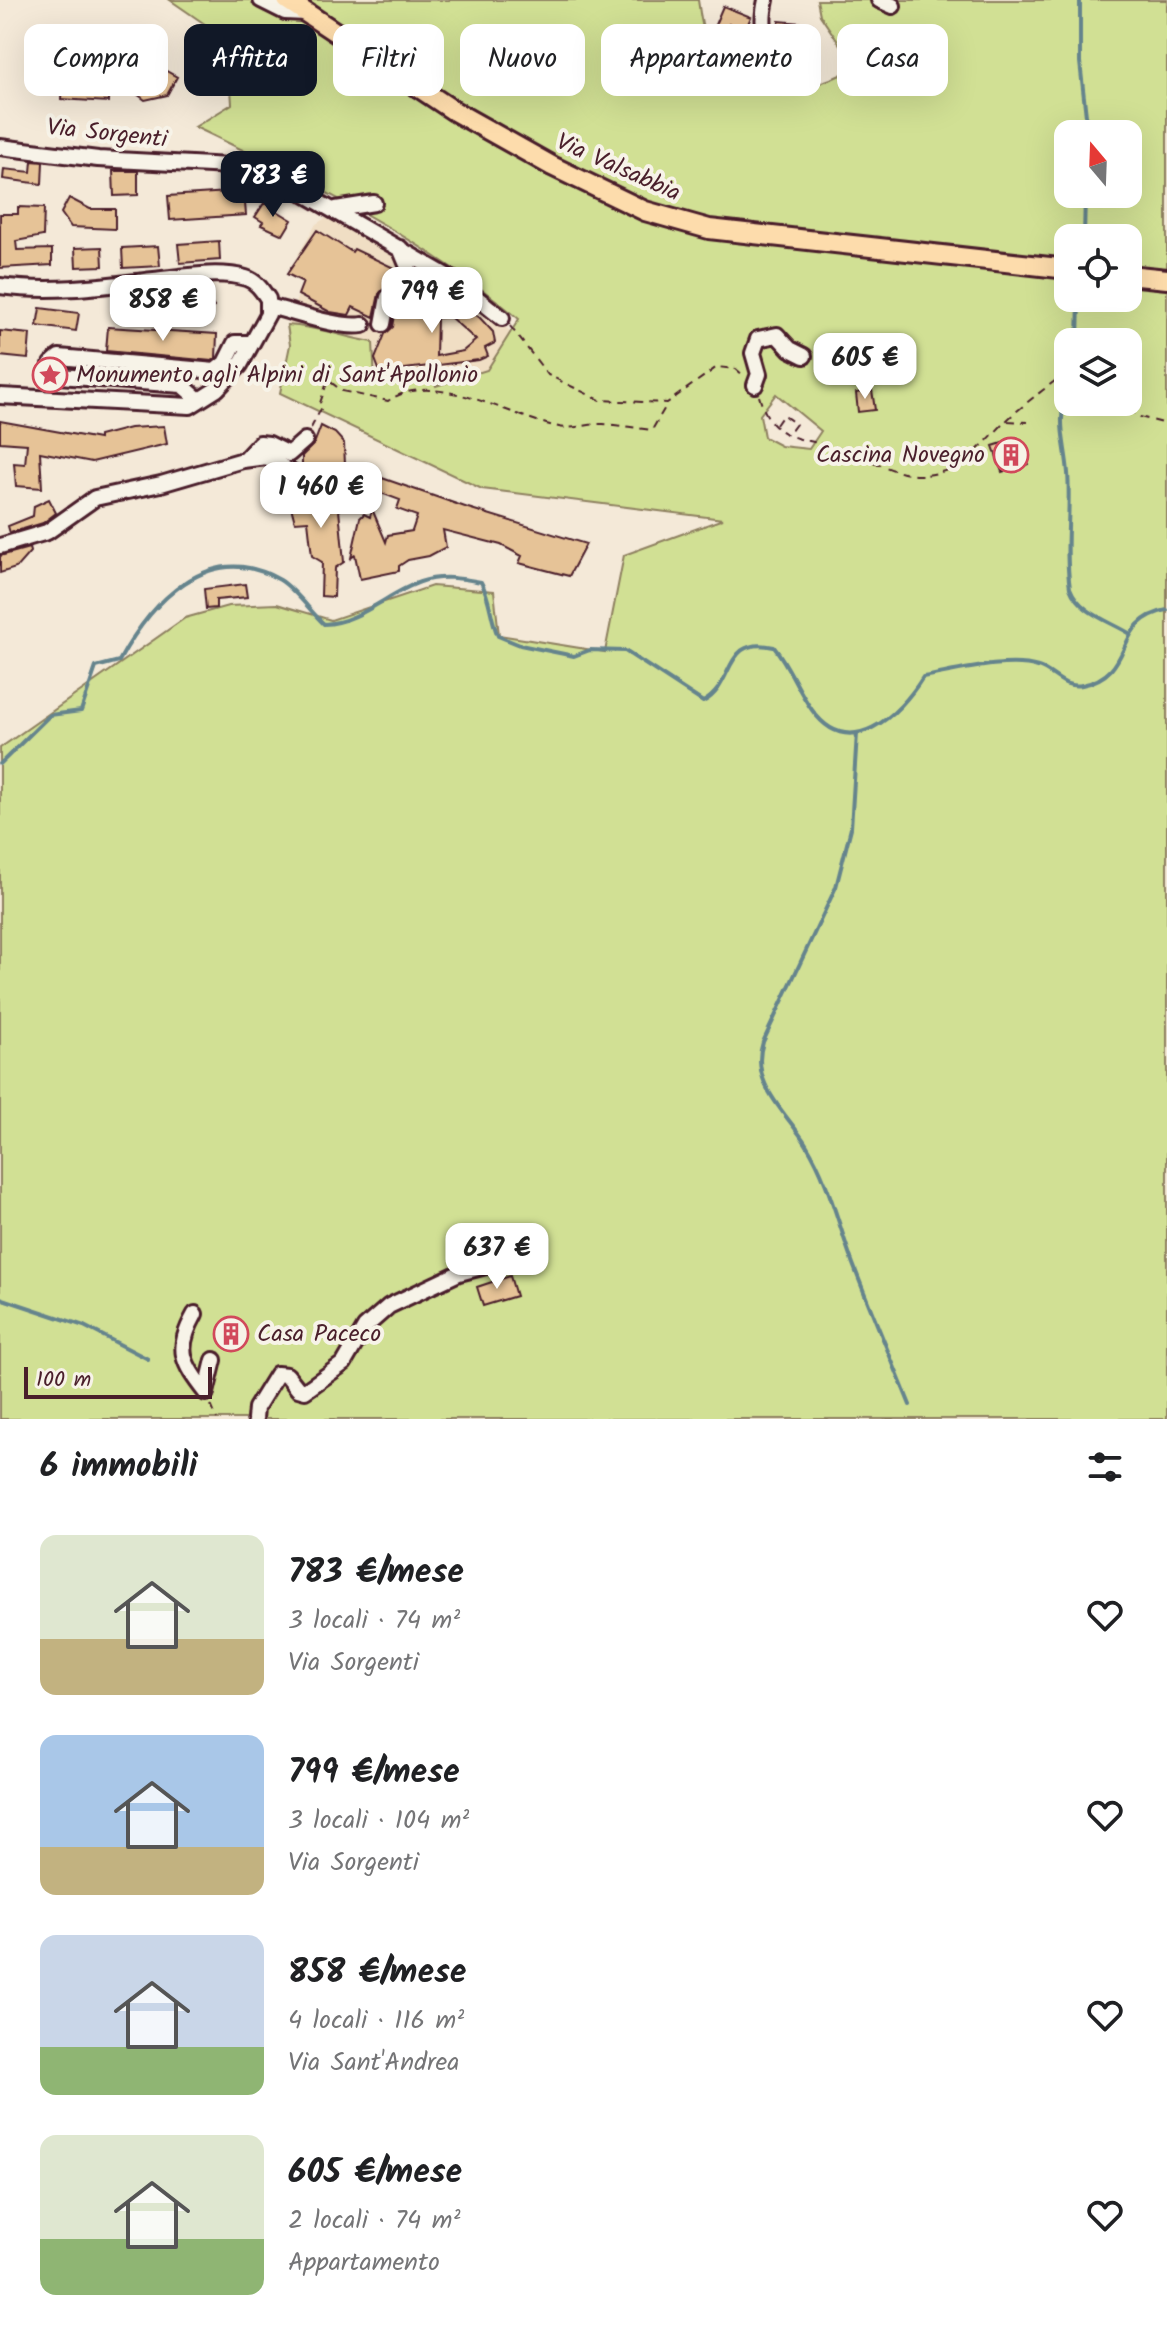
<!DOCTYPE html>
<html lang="it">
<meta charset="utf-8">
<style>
body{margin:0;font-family:Kalam,sans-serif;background:#f6f6f6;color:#202124;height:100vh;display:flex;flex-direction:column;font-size:30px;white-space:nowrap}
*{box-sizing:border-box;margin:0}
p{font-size:26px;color:#757577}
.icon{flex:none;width:44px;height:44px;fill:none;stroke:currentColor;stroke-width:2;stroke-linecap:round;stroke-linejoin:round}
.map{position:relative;height:1419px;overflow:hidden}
.drawer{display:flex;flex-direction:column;background:#fff;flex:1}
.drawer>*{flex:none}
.guide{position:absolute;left:24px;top:24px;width:1120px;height:72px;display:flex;gap:16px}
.needle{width:52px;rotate:341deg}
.buttons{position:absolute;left:1054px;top:120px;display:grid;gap:16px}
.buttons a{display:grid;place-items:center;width:88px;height:88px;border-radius:16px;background:#fff;box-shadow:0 8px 32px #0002;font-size:40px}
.scale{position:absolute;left:24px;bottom:20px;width:188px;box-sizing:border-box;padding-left:8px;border:4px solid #4a1f2b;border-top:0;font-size:22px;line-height:28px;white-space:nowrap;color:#4a1f2b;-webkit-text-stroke:6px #f7f3e8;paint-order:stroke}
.price{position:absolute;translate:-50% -68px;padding:0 18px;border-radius:16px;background:#fff;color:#222;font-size:26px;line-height:52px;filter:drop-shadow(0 2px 4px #0008)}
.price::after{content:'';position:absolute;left:50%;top:48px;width:24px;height:18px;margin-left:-12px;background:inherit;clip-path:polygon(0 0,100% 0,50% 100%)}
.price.active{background:#111827;color:#fff}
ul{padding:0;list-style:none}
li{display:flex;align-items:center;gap:24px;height:200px;padding:0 40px}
li span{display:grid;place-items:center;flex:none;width:224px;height:160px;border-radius:16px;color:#555}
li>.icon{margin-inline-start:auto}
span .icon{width:96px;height:96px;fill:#fffc;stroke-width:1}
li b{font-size:34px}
h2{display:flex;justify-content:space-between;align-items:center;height:96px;padding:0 40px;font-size:34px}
.chip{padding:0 28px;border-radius:16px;background:#fff;box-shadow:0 8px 32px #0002;font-size:28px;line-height:72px}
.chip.active{background:#111827;color:#fff}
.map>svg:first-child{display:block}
</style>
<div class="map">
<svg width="1167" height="1419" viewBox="0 0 1167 1419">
<rect width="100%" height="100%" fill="#f4e9d8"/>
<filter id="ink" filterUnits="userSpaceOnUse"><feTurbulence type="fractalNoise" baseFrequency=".0125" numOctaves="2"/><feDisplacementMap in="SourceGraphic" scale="16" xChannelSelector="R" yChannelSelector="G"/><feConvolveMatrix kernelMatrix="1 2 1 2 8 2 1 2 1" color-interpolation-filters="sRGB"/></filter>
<g filter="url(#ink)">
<!-- built -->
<path fill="#f0dec4" d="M332,214l115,68 64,50 -24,38 -51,16 -3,-8 -32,6 -26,-1 -2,-41 -21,-3 -28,-12 -37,-2 16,-43 -16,-8 29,-50z"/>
<!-- green -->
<path fill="#d1e094" stroke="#8e8060" stroke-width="2" fill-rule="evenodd" d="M170,0h528c3,22 11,67 29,81 28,23 92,5 120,-9l2,-14 -29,-43 -3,-15h350v1419h-1167v-671l185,-130 43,-12 49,-2 54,16 101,-34 62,5 5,44 106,17 19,-97 99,-36 -241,-30 -202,-96 10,-48 -3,-20c34,2 54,12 86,17l2,41 26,1 33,-6 2,8 51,-16 32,-51c-92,-79 -215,-140 -324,-192l37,-23 -4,-64zM1068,134h60v60h-60zM1068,238h60v60h-60zM1068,342h60v60h-60zM776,394l45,37 -12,18 -28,-3 -17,-9 -4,-22z"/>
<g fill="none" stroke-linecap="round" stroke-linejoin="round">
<!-- stream -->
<path stroke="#65848d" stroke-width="4" d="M1080,0v62l8,72
M1084,238l1,-44
M1078,342l1,-44
M1068,387c-12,36 -3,51 0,86 3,39 -4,77 2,115 9,24 37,32 59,45
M857,733l-6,95 -15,59 -73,155c-14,42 24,71 43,102 23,37 32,80 47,120 18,47 38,94 57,141
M0,764l50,-49 31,-4 15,-44 23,-6c31,-57 89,-123 161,-81 16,10 30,31 44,44 35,-1 64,-31 96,-42 20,-7 41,-4 61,0 10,18 9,36 17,54l22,9 54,11 16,-6 35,1 78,51c33,-17 19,-67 71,-55 16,20 23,42 38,63 38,53 87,5 111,-33 30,-5 86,-20 115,-10 16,5 25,22 44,18 56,-12 29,-64 85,-75
M0,1298l84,28 64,33"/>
</g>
<!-- building -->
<path fill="#e6c397" stroke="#4a1f2b" stroke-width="2" fill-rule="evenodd" d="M723,6l28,11 -6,14 -16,-7 -3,8 -12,-5z
M779,21l33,3 -2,21 -8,-5 -20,-1 -4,-5z
M39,45l35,2 -1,20 37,3 -2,32 -47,-3 1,-16 -25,-2z
M161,68l16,9 -10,18 -22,5 -16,-12 11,-16z
M32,161l11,1 -1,22 -39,-5 1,-10 27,3z
M113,171h25v24l-24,1z
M244,191l2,24 -76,5 -2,-24z
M69,198l21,11h25v20l-44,-2 -10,-14z
M264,203l28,17 -9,15 -22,-10 2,-3 -8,-5z
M18,207l26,1 -1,28 -27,5 1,9 35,-1v16l-52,3v-54h18z
M317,230l35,22 2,-3 42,20 -5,14 -12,11 -5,23 -21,-10 -4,8 -19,-3 -32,-17 5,-13 -16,-8z
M219,241l1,19 -40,3 -2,-19z
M158,246l2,20 -37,2 -1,-20z
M102,247l1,19 -27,1 -1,-19z
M194,290l4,8 6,-5 10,14 -11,7 -22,1 -2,-24z
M413,291l21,2 7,24 18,-16 21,17 13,14 2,11 -10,5 3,8 -9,4 -99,12 -5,-13 10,-25 8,-7 4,-24zM450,317l26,23 -13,11 -27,5 1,-38z
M40,308l39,5 -3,18 -39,-5z
M108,327l109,7 -1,24 -4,3 -106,-10z
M0,331l30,3 -2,25 -28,-3z
M872,390l3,20 -17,2 -2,-19z
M0,421l99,18v-3l31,-8 34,-2 3,18 -75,18 -52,-10 2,36 -26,-2 -2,-23 11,1 2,-20 -27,-2z
M321,426l14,7 9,10 1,22 -43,1v-10l12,-12z
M1012,440l1,4 8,-2 7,22 -26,8 -9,-26z
M382,478l86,30 118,36 -17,32 -50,-13 3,-7 -21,-11 -58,-15 3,17 -17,9 -21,4 -9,6v5l-39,8 -5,-24 -4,3 9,-40 4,-4 6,3 2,-8 14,33 2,-7 24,-4 5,-15 -20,-7 3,-9 -22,-8z
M320,488l17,1 7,73 -9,6 -1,29 -13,-1 1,-34 -10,-6 -4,-35 -13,1 -8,-30z
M49,499l7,14 -13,10 -33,10 -2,-7 25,-10 1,-10z
M29,548l1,4 -14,16 -16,5v-17z
M245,584l2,13 -31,3v8l-10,1 -2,-20z
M510,1276l6,20 -33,10 -6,-19z"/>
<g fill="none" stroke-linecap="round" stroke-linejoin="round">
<!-- minor casing -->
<g stroke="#4a1f2b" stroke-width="20">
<path id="minor" d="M261,0l24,12 21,1
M766,0c-5,23 -4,31 11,49l24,1
M879,0l14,6
M791,50l-26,33 26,-5
M0,147l98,12 131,7 41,8 187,108 45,36
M336,209l38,-6
M400,248l13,31 27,5 10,14
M0,286c52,7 102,0 154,-6 28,-3 64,-10 92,-2 10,3 16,12 22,21v15l-28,51 -23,24 -27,17 -190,-10
M268,306c27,6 71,23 95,19
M383,324l5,-27 25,-18
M755,385l4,-11 -6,-21 5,-14 19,-4 13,14 14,7
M199,400l-17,-15 -123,-9 -8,-12 8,-7 156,14 10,-8 10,-20h17
M245,459l15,-16 9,1 20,10 16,-14
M0,546l47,-14 48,-34 66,-14 82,-24 24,-3 33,21 66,1
M195,1314c-20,36 -13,48 11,79
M206,1393l8,-33
M255,1419l1,-11 21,-34 10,1 11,14 7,2 39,-28 21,-36 24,-21 70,-33 27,-7"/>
</g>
<!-- major casing -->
<g stroke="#4a1f2b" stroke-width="24">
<path id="major" d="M287,0l167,111 98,55 93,45 64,18 359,40
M1128,275l39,4"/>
</g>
<!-- path -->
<path stroke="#4a1f2b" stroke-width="2" stroke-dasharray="8 6" stroke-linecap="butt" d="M510,326l38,49 52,25 67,3 50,-36 19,2 8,7
M759,396c12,41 32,41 69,49 26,6 63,28 87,30 43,2 64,-27 91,-54 19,-18 41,-34 62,-50
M1116,402l24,15 27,7
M1008,421l20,1
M776,425l7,-10 13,9 -8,11
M311,428l11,-21 -2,-4 8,-23 14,11 46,10c46,-33 123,17 171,26 14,3 30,-4 44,-3 16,1 33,4 49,6l15,-26
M211,1405l6,14"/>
<!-- minor -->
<use href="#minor" stroke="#f7f3e8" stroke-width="14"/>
<!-- major -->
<use href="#major" stroke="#fddcac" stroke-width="18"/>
</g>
</g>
<!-- icons -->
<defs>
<g id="sight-ring" transform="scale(1.8)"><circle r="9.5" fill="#f7f3e8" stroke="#d1495b" stroke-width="1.5"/><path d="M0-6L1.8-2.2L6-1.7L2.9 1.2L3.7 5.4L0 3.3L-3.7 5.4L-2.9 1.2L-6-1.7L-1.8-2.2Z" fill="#d1495b"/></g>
<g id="building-ring" transform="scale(1.8)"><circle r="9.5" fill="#f7f3e8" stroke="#d1495b" stroke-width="1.5"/><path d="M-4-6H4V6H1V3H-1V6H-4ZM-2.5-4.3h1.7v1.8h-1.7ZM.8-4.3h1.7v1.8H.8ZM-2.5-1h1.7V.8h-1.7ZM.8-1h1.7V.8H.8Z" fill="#d1495b"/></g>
</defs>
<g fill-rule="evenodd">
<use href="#sight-ring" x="50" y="375"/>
<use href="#building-ring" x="1011" y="455"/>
<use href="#building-ring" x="231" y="1334"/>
</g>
<g text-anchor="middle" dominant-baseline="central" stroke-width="8" stroke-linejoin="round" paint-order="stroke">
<!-- street labels -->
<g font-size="24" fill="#4a1f2b" stroke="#f7f3e8">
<text transform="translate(107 134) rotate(6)">Via Sorgenti</text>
<text transform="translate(618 168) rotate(24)">Via Valsabbia</text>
</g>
<!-- poi labels -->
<g font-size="24" fill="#4a1f2b" stroke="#f7f3e8" text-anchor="start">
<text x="76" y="375">Monumento agli Alpini di Sant'Apollonio</text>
<text x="985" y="455" text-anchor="end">Cascina Novegno</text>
<text x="257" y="1334">Casa Paceco</text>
</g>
</g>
</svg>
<div class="buttons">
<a><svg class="needle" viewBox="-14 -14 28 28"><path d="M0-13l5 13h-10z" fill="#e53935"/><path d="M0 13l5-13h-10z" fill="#757577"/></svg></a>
<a><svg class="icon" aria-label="locate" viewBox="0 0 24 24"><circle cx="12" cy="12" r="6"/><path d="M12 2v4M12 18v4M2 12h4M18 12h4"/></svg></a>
<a><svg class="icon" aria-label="layers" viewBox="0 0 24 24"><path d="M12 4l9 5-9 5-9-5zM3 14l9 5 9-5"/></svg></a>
</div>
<div class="scale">100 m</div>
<b class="price active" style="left:273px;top:219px">783 €</b>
<b class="price" style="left:432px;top:335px">799 €</b>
<b class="price" style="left:163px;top:343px">858 €</b>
<b class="price" style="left:865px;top:401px">605 €</b>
<b class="price" style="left:321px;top:530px">1 460 €</b>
<b class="price" style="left:497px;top:1291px">637 €</b>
<div class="guide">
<a class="chip">Compra</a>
<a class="chip active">Affitta</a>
<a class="chip">Filtri</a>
<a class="chip">Nuovo</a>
<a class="chip">Appartamento</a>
<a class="chip">Casa</a>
</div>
</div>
<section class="drawer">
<h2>6 immobili<svg class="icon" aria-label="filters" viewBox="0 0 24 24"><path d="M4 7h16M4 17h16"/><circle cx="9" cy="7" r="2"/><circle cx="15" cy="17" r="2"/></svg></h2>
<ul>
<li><span style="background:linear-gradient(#dfe7d0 65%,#c2b280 0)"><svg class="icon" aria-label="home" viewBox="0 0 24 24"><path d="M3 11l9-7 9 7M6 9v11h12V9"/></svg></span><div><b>783 €/mese</b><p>3 locali · 74 m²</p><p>Via Sorgenti</p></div><svg class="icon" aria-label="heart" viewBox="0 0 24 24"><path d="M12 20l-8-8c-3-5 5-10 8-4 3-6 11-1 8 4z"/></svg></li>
<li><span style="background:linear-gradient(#a9c7e8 70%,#c2b280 0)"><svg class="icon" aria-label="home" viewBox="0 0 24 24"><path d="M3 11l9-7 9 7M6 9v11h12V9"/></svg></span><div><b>799 €/mese</b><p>3 locali · 104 m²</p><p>Via Sorgenti</p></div><svg class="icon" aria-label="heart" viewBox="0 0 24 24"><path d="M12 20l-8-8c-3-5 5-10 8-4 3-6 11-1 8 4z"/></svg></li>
<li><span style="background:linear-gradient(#c9d6e8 70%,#8fb573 0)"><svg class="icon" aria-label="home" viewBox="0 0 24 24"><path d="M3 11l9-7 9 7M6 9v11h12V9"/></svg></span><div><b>858 €/mese</b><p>4 locali · 116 m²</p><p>Via Sant'Andrea</p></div><svg class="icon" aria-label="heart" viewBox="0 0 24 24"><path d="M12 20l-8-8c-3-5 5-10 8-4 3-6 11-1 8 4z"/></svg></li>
<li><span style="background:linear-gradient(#dfe7d0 65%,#8fb573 0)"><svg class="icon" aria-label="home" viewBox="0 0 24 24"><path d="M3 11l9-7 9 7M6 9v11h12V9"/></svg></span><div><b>605 €/mese</b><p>2 locali · 74 m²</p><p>Appartamento</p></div><svg class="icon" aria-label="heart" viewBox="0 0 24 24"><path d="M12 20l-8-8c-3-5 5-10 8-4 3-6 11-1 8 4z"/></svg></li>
</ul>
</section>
